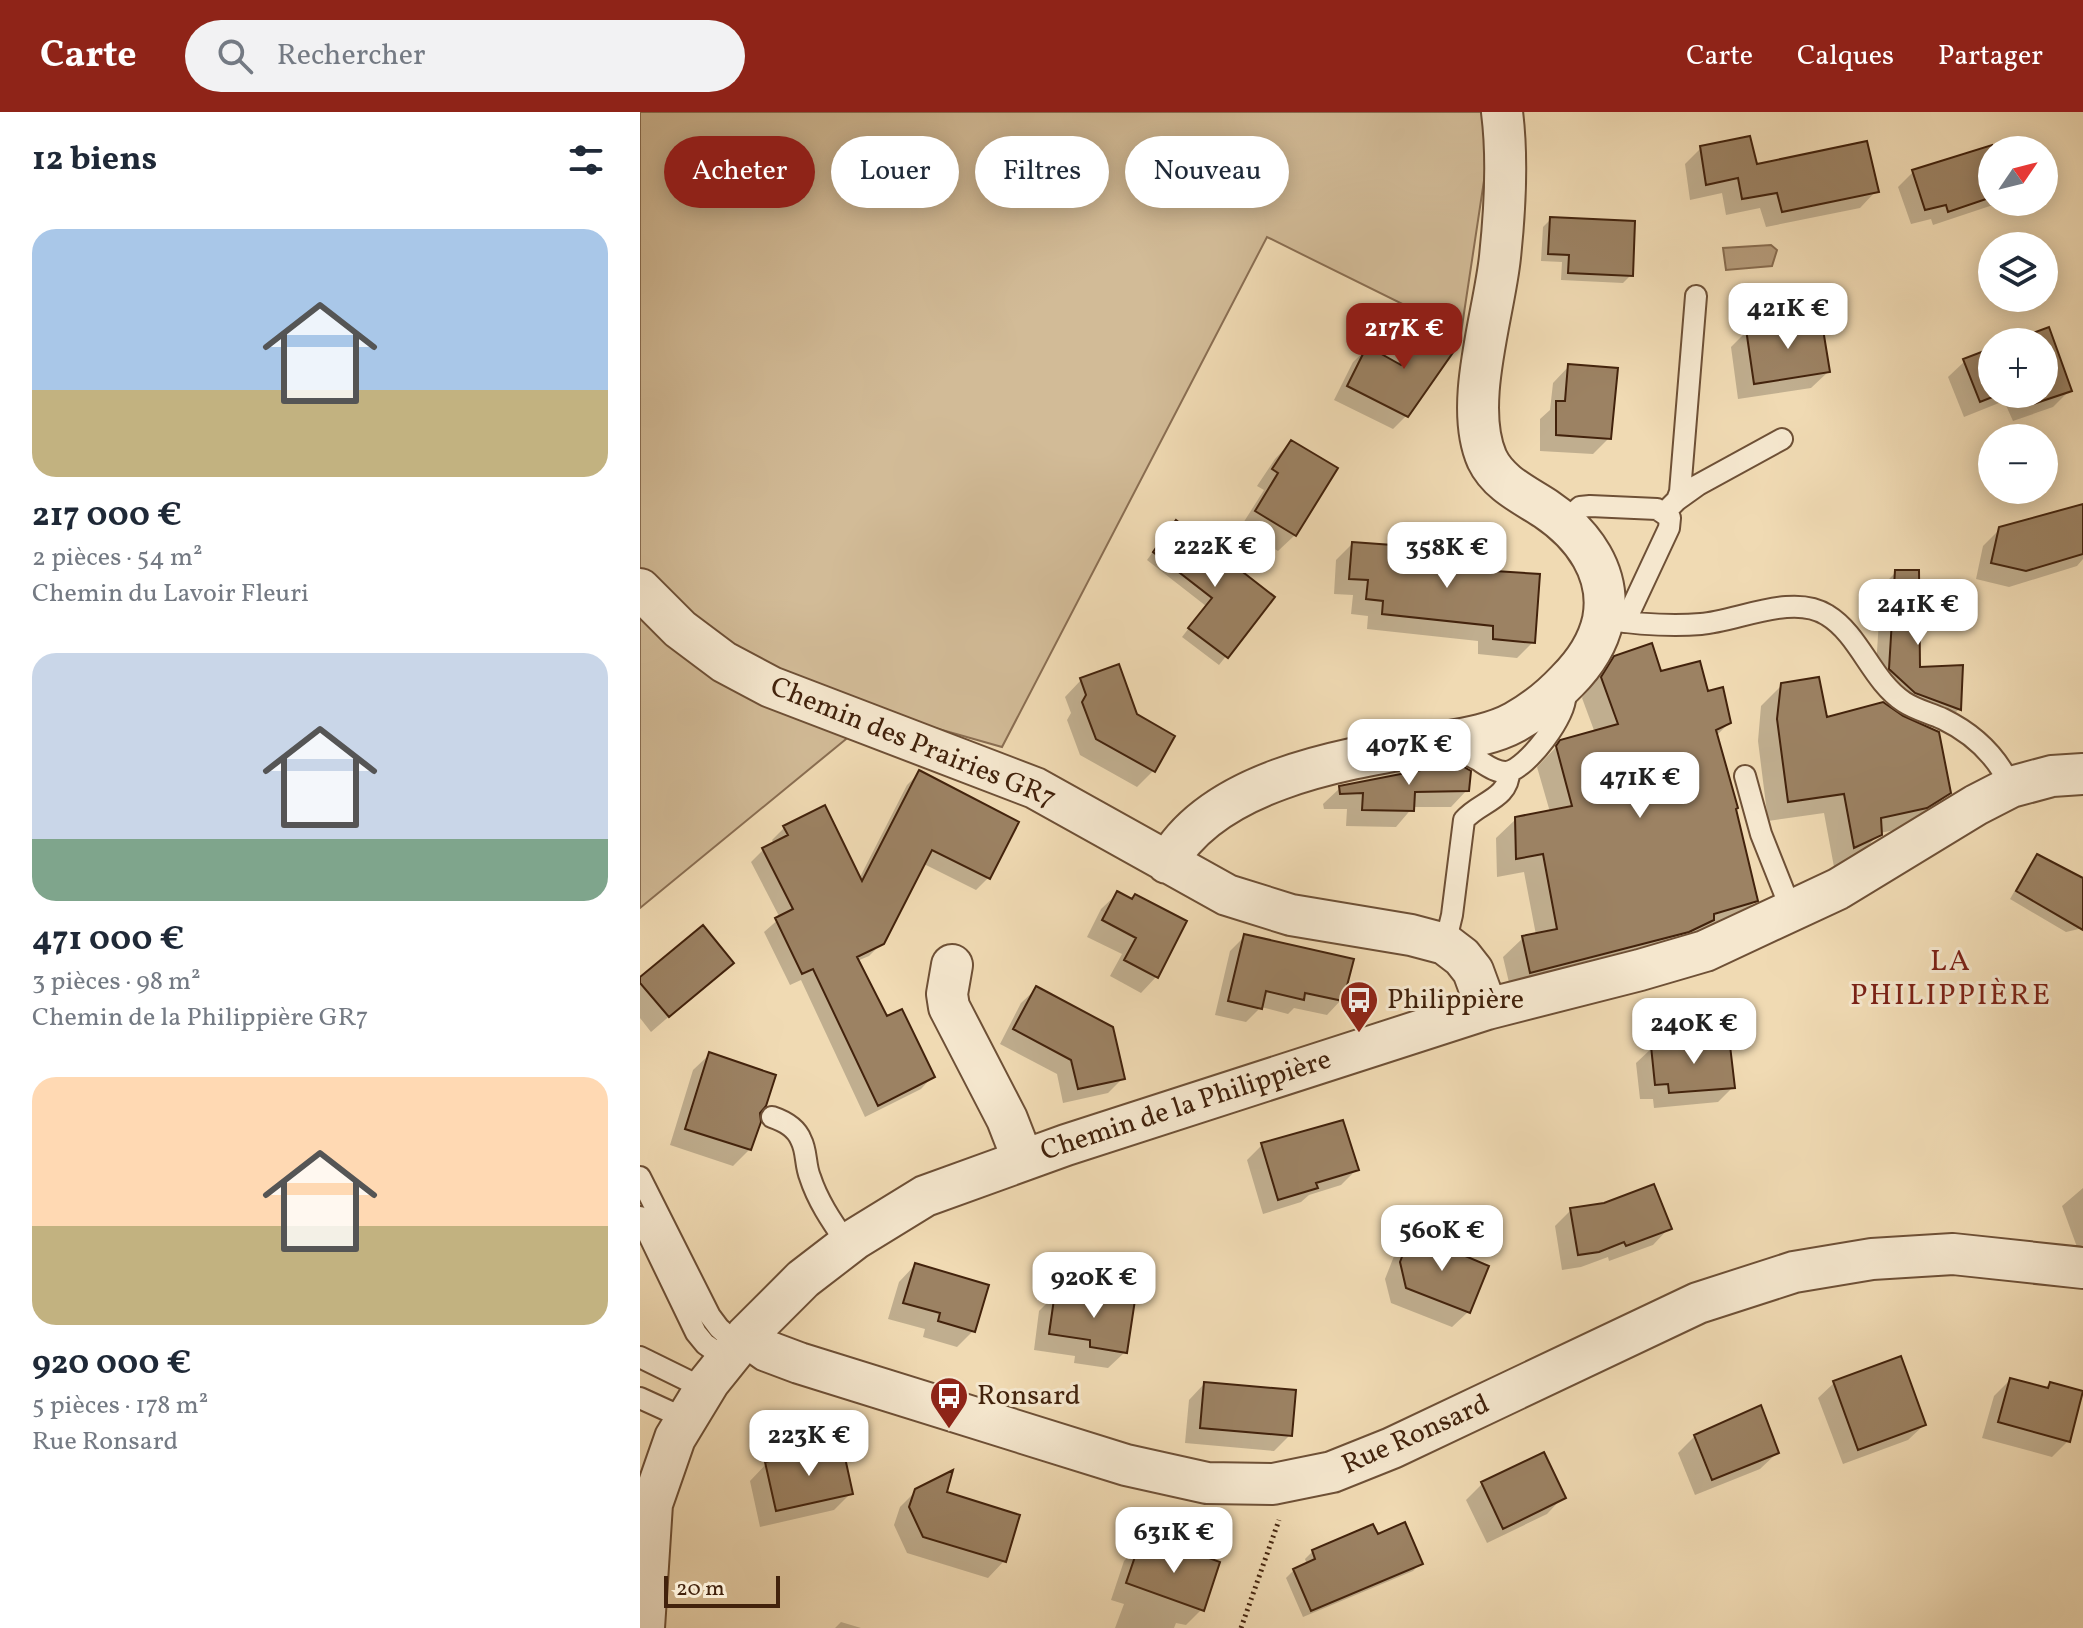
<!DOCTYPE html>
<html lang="fr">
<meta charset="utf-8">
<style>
body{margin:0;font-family:Vollkorn,serif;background:#f2f2f3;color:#1f2937;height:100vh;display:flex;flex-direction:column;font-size:30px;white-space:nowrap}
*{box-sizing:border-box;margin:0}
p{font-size:26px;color:#747a83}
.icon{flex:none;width:44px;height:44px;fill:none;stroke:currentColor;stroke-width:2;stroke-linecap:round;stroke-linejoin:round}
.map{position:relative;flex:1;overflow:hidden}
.drawer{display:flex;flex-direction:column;background:#fff;width:640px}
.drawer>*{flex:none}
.hud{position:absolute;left:24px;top:24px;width:760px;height:72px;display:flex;gap:16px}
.needle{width:52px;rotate:55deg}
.tools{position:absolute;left:1338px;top:24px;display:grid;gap:16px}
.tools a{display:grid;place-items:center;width:80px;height:80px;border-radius:50%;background:#fff;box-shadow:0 4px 20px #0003;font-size:40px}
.scale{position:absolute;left:24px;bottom:20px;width:116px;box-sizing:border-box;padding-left:8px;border:4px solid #42220c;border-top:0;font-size:22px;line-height:28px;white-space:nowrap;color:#42220c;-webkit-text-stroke:6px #f5e7ce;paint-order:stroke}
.price{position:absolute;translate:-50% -68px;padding:0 18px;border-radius:16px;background:#fff;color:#222;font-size:26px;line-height:52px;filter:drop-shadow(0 2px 4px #0008)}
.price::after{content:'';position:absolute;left:50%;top:48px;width:24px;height:18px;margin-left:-12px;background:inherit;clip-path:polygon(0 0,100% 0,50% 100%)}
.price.active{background:#8f2418;color:#fff}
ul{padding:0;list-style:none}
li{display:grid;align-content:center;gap:16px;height:424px;padding:0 32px}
li span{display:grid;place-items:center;height:248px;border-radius:24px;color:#555}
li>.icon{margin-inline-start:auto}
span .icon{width:144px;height:144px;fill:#fffc;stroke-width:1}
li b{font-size:34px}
h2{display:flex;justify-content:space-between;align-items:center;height:96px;padding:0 32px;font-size:34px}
.chip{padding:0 28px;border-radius:36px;background:#fff;box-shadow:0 4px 20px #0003;font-size:28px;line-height:72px}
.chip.active{background:#8f2418;color:#fff}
header{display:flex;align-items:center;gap:48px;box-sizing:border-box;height:112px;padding:0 40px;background:#8f2418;color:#fff}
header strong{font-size:38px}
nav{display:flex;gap:44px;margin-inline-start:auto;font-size:28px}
.search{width:560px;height:72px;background:#f2f2f3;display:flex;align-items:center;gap:20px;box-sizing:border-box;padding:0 28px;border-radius:44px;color:#747a83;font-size:30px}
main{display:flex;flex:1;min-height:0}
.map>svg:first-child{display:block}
</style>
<header>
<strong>Carte</strong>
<div class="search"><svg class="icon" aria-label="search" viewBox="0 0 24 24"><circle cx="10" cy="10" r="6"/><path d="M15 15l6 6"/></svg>Rechercher</div>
<nav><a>Carte</a><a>Calques</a><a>Partager</a></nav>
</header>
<main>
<section class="drawer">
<h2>12 biens<svg class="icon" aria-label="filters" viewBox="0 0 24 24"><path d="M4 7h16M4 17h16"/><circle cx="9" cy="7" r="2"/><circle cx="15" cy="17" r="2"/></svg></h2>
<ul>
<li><span style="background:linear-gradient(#a9c7e8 65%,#c2b280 0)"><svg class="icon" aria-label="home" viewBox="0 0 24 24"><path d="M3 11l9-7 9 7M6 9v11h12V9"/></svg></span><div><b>217 000 €</b><p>2 pièces · 54 m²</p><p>Chemin du Lavoir Fleuri</p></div></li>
<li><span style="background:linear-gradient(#c9d6e8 75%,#7fa58c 0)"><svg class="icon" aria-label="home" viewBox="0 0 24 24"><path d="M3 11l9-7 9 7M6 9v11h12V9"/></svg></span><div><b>471 000 €</b><p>3 pièces · 98 m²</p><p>Chemin de la Philippière GR7</p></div></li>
<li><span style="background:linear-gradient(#ffd9b3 60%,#c2b280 0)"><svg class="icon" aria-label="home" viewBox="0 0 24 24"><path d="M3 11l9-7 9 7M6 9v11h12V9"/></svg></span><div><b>920 000 €</b><p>5 pièces · 178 m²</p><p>Rue Ronsard</p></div></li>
</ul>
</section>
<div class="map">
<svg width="1443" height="1516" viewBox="0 0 1443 1516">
<rect width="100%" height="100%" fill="#f0dab3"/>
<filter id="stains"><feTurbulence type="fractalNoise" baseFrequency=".0025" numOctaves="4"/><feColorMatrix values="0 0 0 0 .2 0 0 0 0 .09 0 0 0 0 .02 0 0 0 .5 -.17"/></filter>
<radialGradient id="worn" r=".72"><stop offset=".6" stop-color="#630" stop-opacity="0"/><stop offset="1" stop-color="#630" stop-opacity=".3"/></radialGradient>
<!-- green -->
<path fill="#d2bb97" stroke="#8a6e52" stroke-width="2" d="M0,0h852l1,9 -32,212 -194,-96 -265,510 -123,-35 -239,196z"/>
<!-- water -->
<path fill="#b59b7a" stroke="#876b4e" stroke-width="2" d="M1131,133l6,5 -5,16 -46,4 -3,-22z"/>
<!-- shadow -->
<path fill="#0003" d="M1367,30l2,8h-17v52h10l-69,23 -2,-6 -20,5 -13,-37 15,-15z
M1061,36l54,19 121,24 -16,17 -94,19 -6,-19 -34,7 -4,-22 -32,7 -5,-36z
M911,107l80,56 -8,8 -62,-3 1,-18 -21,-1 2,-34z
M785,212l-18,91 -14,14 -59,-29 19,-38 14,-13 30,16 14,-27z
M1408,217l22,61 -17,17 -40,14 -9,-20 -40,16 -16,-40 17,-16 27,-11v44h52v-52h-30z
M1107,219l81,41 -17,16 -73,11 -7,-52z
M929,254l40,72 -16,16 -53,-3v-32l10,-9 3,-27z
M651,330l4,93 -17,16 -38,-23 24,-38 -7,-4 18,-27z
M1443,408v39l-6,7 -68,21 -33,-8 7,-33 17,-17z
M529,418l104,67 -54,68 -37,-28 24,-31 -59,-46z
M712,432l77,25 104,73 -16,16 -39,-4v-13l-111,-12 1,-13 -17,-2 2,-19 -19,-1 2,-34z
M1256,460l22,97 41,40 -15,15 -69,-40 6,-97z
M975,546l45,16 46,20 23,29 -13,13 40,164 -19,20 -36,10 -9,9 -181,52 -8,-34 20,-19 13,-3 -12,-63 -27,5 -1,-39 20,-19 34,-7 -13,-45 24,-25 34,-9 -13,-35 13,-20z
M441,568l72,91 -16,16 -57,-32 -13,-35 4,-7 -6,-16z
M1142,573l43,34 124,74 -21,20 -23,15 -25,5 -21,22 -25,12 -10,-54 -56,8 -10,-80 3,-35z
M279,661l70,104 -13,13 -52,-26 -42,79 -13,13 -12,5 29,57 47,58 -12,13 -56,28 -64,-137 -11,5 -26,-53 16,-14 -29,-56 12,-12 11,-6 -2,-4 12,-12 75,51 48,-94z
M700,676l127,2 -16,17h-38l-17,20 -50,-1 1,-17h-23l-1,-5z
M1398,744l45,24v48l-17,4 -56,-33 20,-35z
M477,782l39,83 -15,16 -31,-17 12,-22 -35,-17 14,-28z
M605,824l96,64 -14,15 -33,-7 -6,6 -27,-7 -15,15 -31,-7 15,-64z
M91,851l-80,69 -11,-14v-38z
M396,877l87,89 -15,15 -45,10 -6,-29 -57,-30 21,-41z
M1012,936l81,39 -15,15 -64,6 -1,-9h-13l-4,-36z
M70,942l48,59 -8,36 -17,17 -63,-21 23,-75z
M622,1033l94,25 -15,15 -32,10 -8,7 -38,12 -16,-54z
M1443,1076v57l-6,2 -15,-41z
M931,1098l98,18 -16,17 -44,16 -1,-4 -27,10 -19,3 -7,-44z
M772,1123l56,77 -16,15 -61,-24 -6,-24 11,-28z
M275,1153l58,66 -16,16 -34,-10 2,-8 -37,-10 11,-37z
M416,1182l69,58 -17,16 -34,-5 1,-7 -41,-6 5,-39z
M1370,1268l35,10 5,-6 18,57 -16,16 -70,-19 12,-42z
M1194,1271l90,42 -16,15 -65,24 -25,-66z
M564,1272l86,51 -16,16 -89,-8 4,-43z
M1055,1324l82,17 -17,16 -65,26 -17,-42z
M126,1352l85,29 -17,17 -74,17 -10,-46z
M842,1372l81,13 -16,17 -60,29 -21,-43z
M277,1378l27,4 60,67 -16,17 -81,-25 -13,-28 6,-18z
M736,1424l45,27 -8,8 -110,46 -17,-39 8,-8 13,-5 -2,-6 8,-8z
M500,1432l33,12 7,-7 22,60 -16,16 -10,-2 -2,5h-59l9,-24 -13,-4 13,-39z
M201,1510l20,6h-26z"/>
<!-- building -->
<path fill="#9c8263" stroke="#42220c" stroke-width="2" d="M1110,24l7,28 110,-23 12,51 -97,20 -5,-19 -35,6 -4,-21 -32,7 -6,-39z
M1352,33v52l-44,15 -2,-7 -21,5 -13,-40z
M910,105l85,4 -2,55 -65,-3 1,-18 -21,-1z
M1181,205l9,55 -76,12 -8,-55z
M784,210l37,19 -53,76 -61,-31 20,-40 34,19z
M1409,215l23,64 -42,14 -6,-11h20v-52h-35z
M1352,236v46h8l-20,8 -17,-43z
M928,252l50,4 -7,71 -55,-4v-34h9z
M651,328l47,28 -42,68 -41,-25 23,-38 -6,-4z
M1443,392v50l-57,17 -35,-8 8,-36z
M536,408l99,77 -47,61 -40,-30 24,-30 -59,-46z
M712,430l81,6 -1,19 108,7 -5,69 -42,-4v-13l-111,-12 1,-13 -17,-2 2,-19 -19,-1z
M1255,458h24l1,97 43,-2 -2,45 -46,-17 -26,-24z
M1012,531l9,28 39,-10 8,30 15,-4 8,36 -15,7 22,78 -2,1 22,92 -44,13v6l-25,12 -159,41 -8,-37 35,-7 -14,-75 -27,5 -1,-42 57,-11 -16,-60 4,-6 58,-16 -17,-47 13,-21z
M479,552l18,50 38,22 -20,36 -59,-33 -14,-37 4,-7 -6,-17z
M1179,565l8,40 56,-15 20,14 36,16 12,61 -24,15 -46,10 1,17 -28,13 -10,-54 -56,8 -11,-83 4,-36z
M817,651l14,8 -2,20 -54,1 -1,19 -52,-1 1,-17 -23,1 -1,-8z
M279,658l100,52 -29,57 -58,-29 -48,94 -27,13 30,59 15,-7 33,68 -57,29 -65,-137 -11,5 -27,-56 18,-9 -31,-61 26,-13 -5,-9 42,-21 37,76z
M1397,742l46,24v52l-67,-39z
M477,779l15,8 3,-5 52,27 -29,57 -34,-18 12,-22 -34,-18z
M63,813l31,38 -65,54 -29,-34v-6z
M604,822l110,25 -11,42 -38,-8 -1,7 -38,-9 -4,18 -34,-8z
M396,874l77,41 12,52 -47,10 -7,-29 -58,-31z
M1089,925l6,51 -66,5 -1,-9 -13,1 -4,-39z
M69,940l67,23 -10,31 -6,7 1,9 -10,28 -66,-21z
M703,1008l16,50 -43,13 2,5 -40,12 -17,-57z
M1014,1072l18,45 -46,17 -2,-4 -25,10 -21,3 -8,-47 34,-5z
M771,1121l78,33 -19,47 -64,-25 -6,-26z
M275,1151l74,22 -14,47 -37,-11 2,-8 -37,-10z
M415,1180l80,8 -8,53 -37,-6v-7l-41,-6z
M1261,1244l25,69 -68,25 -25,-69z
M1370,1266l38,10 2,-6 33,9 -13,51 -72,-20z
M564,1270l92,8 -4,46 -92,-8z
M1121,1293l18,48 -67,27 -18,-45z
M202,1332l11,50 -77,17 -11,-49z
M904,1340l22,46 -63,31 -22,-47z
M313,1358l-6,22 73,23 -14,47 -83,-25 -14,-30 6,-18z
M765,1410l18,42 -112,47 -18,-42 22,-10 -3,-9 61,-26 5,10z
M500,1430l36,12 3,-7 41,15 -16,49 -78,-28z"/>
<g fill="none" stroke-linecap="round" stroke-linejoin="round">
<!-- lane casing -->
<g stroke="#6e5036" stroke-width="24">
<path id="lane" d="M1037,388l21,-15 84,-46
M1025,400l12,-12 3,-8 16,-196
M924,410l16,-15 10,-1 67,3 13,9 -1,10 -44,94
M963,507c33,5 65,8 98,5 37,-3 92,-31 126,-9 33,20 44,65 77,87 12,8 26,11 39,17 31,15 54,37 68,68
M815,628c3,12 13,14 23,20 8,5 18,13 29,12 20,-3 62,-59 58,-78
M1105,664l16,58 31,78
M805,832l7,-29 12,-95c15,-18 45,-21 45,-48
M132,1005c12,4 24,10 29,23 6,11 4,25 9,37 8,25 23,46 38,68
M0,1065l70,139 9,12 19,17
M0,1105l56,116 9,11 21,15
M0,1245l65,32
M0,1286l46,21"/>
</g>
<!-- street casing -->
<g stroke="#6e5036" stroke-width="44">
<path id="street" d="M0,477l40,40 44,33 47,25 264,101 192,107 64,20 120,20 34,9 17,13 11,14 14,38
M527,751c45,-81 170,-103 255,-117 30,-6 66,-9 93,-24 20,-11 36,-24 52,-41 16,-16 31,-38 36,-61 9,-47 -20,-86 -57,-111 -21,-14 -47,-25 -59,-50 -24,-54 7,-144 13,-202 5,-47 8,-98 2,-145
M312,853l-5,29 2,13 58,112 16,41
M106,1224l21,15 32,12 327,102 81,18 66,1 59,-12 60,-24 306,-145 96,-31 78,-13 81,-5 130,14
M4,1516l8,-124 23,-66 34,-56 37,-46 57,-57 52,-40 70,-43 141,-51 421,-136 153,-39 65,-19 133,-62 138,-84 35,-18 41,-11 31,-2"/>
</g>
<!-- path -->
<path stroke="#42220c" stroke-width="5" stroke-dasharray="2 4" stroke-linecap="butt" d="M601,1516l38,-108"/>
<!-- lane -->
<use href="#lane" stroke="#f5e7ce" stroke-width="20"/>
<!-- street -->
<use href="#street" stroke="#f5e7ce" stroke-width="40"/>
</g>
<!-- icons -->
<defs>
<g id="bus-pin" transform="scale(2)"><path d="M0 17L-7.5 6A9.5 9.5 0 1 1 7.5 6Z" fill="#8f2418" stroke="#f5e7ce"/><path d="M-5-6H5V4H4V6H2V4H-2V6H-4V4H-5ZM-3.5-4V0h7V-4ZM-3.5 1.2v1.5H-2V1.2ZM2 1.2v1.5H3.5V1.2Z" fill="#fff"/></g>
</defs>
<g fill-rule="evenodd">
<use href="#bus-pin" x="719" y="888"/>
<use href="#bus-pin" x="309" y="1284"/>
</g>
<g text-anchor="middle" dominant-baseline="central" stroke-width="6" stroke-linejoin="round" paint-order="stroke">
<!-- street labels -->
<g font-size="28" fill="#42220c" stroke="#f5e7ce">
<text transform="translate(273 631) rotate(22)">Chemin des Prairies GR7</text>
<text transform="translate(546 994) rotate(-18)">Chemin de la Philippière</text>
<text transform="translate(776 1323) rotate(-24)">Rue Ronsard</text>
</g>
<!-- poi labels -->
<g font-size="28" fill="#42220c" stroke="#f5e7ce" text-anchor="start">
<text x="747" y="888">Philippière</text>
<text x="337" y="1284">Ronsard</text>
</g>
<!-- neighbourhood labels -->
<g font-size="30" letter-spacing="2" fill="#7a1f14" stroke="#f5e7ce">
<text x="1311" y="850">LA<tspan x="1311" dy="34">PHILIPPIÈRE</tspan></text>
</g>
</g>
<rect width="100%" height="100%" filter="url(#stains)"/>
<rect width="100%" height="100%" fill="url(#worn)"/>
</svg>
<div class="tools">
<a><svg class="needle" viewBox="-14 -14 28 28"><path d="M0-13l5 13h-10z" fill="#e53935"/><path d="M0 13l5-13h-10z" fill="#747a83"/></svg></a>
<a><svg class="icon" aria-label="layers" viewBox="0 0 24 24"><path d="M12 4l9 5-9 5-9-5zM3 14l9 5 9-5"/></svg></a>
<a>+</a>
<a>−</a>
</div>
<div class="scale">20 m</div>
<b class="price" style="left:1148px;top:239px">421K €</b>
<b class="price active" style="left:764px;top:259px">217K €</b>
<b class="price" style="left:575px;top:477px">222K €</b>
<b class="price" style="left:807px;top:478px">358K €</b>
<b class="price" style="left:1278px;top:535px">241K €</b>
<b class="price" style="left:769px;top:675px">407K €</b>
<b class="price" style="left:1000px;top:708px">471K €</b>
<b class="price" style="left:1054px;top:954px">240K €</b>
<b class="price" style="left:802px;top:1161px">560K €</b>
<b class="price" style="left:454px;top:1208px">920K €</b>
<b class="price" style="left:169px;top:1366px">223K €</b>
<b class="price" style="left:534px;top:1463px">631K €</b>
<div class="hud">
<a class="chip active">Acheter</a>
<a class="chip">Louer</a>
<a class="chip">Filtres</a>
<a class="chip">Nouveau</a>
</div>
</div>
</main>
